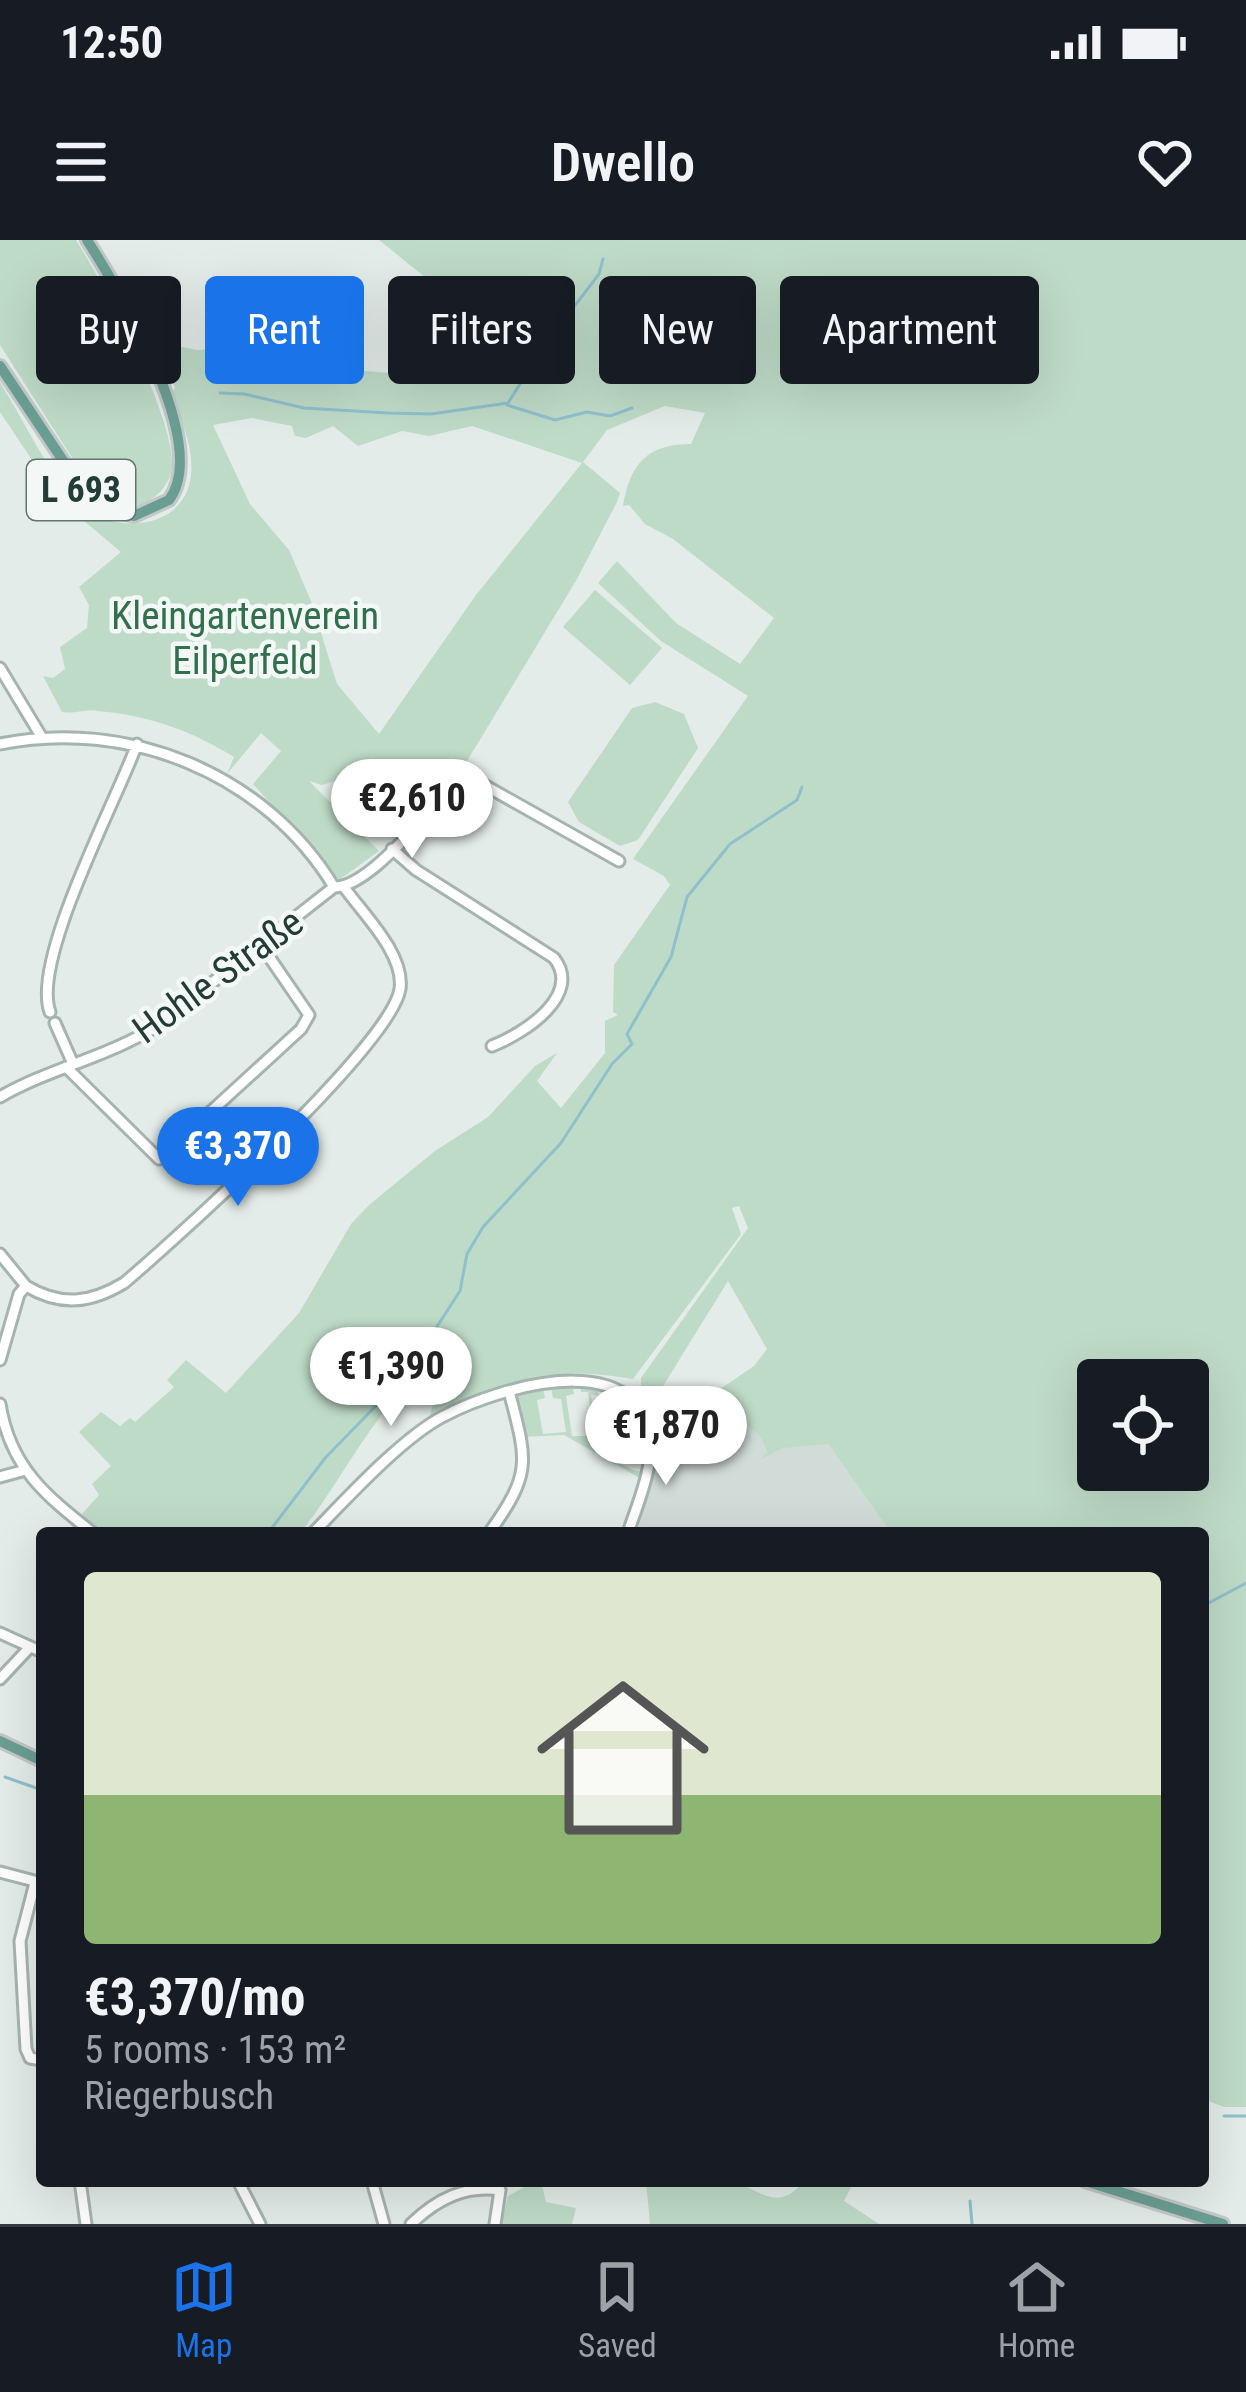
<!DOCTYPE html>
<meta charset="utf-8">
<style>
body{margin:0;font-family:"Roboto Condensed",sans-serif;background:#242831;color:#f1f3f6;height:100vh;display:flex;flex-direction:column;font-size:45px;white-space:nowrap}
*{box-sizing:border-box;margin:0}
p{font-size:39px;color:#9ea1a6}
.icon{flex:none;width:66px;height:66px;fill:none;stroke:currentColor;stroke-width:2;stroke-linecap:round;stroke-linejoin:round}
.map{position:relative;flex:1;overflow:hidden}
.panel{position:absolute;left:36px;top:1287px;width:1173px;height:660px;display:flex;flex-direction:column;background:#171b24;border-radius:12px;box-shadow:0 12px 48px #0002}
.panel>*{flex:none}
.top-card{position:absolute;left:36px;top:36px;width:1176px;height:108px;display:flex;gap:24px}
.tools{position:absolute;left:1077px;top:1119px;display:grid;gap:24px}
.tools a{display:grid;place-items:center;width:132px;height:132px;border-radius:12px;background:#171b24;box-shadow:0 12px 48px #0002;font-size:60px}
.price{position:absolute;translate:-50% -102px;padding:0 27px;border-radius:42px;background:#fff;color:#222;font-size:39px;line-height:78px;filter:drop-shadow(0 3px 6px #0008)}
.price::after{content:'';position:absolute;left:50%;top:72px;width:36px;height:27px;margin-left:-18px;background:inherit;clip-path:polygon(0 0,100% 0,50% 100%)}
.price.selected{background:#1a73e8;color:#fff}
ul{padding:0;list-style:none}
li{display:grid;align-content:center;gap:24px;height:636px;padding:0 48px}
li+li{border-top:3px solid #363941}
li span{display:grid;place-items:center;height:372px;border-radius:12px;color:#555}
li>.icon{margin-inline-start:auto}
span .icon{width:216px;height:216px;fill:#fffc;stroke-width:1}
li b{font-size:51px}
.pill{padding:0 42px;border-radius:12px;background:#171b24;box-shadow:0 12px 48px #0002;font-size:42px;line-height:108px}
.pill.selected{background:#1a73e8;color:#fff}
.status{display:flex;justify-content:space-between;align-items:center;height:84px;padding:0 60px;background:#171b24;direction:ltr}
.status svg{height:33px;fill:currentColor}
header{display:flex;justify-content:space-between;align-items:center;height:156px;padding:0 48px;background:#171b24;font-size:54px;font-weight:600}
.tabs{display:flex;justify-content:space-around;align-items:center;height:168px;border-top:3px solid #363941;background:#171b24;font-size:33px;color:#9ea1a6}
.tabs a{display:grid;justify-items:center;gap:6px}
.tabs .selected{color:#1a73e8}
.map>svg:first-child{display:block}
</style>
<div class="status"><b>12:50</b><svg viewBox="0 0 49 12"><path d="M0 12V9h3v3zM5 12V6h3v6zM10 12V3h3v9zM15 12V0h3v12zM26 1h20v11H26zM47 4h2v5h-2z"/></svg></div>
<header><svg class="icon" aria-label="menu" viewBox="0 0 24 24"><path d="M4 6h16M4 12h16M4 18h16"/></svg>Dwello<svg class="icon" aria-label="heart" viewBox="0 0 24 24"><path d="M12 20l-8-8c-3-5 5-10 8-4 3-6 11-1 8 4z"/></svg></header>
<div class="map">
<svg width="1246" height="1984" viewBox="0 0 1246 1984">
<rect width="100%" height="100%" fill="#e3ece8"/>
<!-- built -->
<path fill="#d1dbd7" d="M759,1124l69,80 63,89h-254l19,-80 -8,-16z"/>
<!-- green -->
<path fill="#bedbc7" fill-rule="evenodd" d="M0,0h76c25,39 107,191 95,233 -5,17 -17,26 -32,33l-33,-9 -21,-19 -85,-133z
M379,0h867v1867h-22l-21,-8v-566h-312l-63,-89 -45,4 -24,12 8,-7c-7,-43 -80,-46 -94,-4l-24,5v8l-17,-9 2,-5 -13,-11 -6,-28 -7,-1 -2,-22 21,14 22,37 105,-71 13,-17 -39,-68 -78,126 -9,-16v-13l107,-150 -9,-22 -7,2 9,26 -108,145c-84,-14 -129,1 -204,40l10,-36 -14,-10c-43,22 -90,120 -125,160h-208l3,-3 -13,-16 17,-19 -7,-11 19,-18 -32,-34 22,-20 19,14 10,-8 5,4 39,-35 -7,-7 19,-20 40,33 73,-80 52,-89 18,-19 66,-54 53,-34 47,-51 22,-13 -20,28 24,27 44,-55v-32l13,-6 -5,-3 1,-47 56,-80 -6,-9 -31,-17 115,-163 -87,-55 -63,-58 19,-22 59,62 64,41 34,-46 -101,-79 -28,-15 -16,-19 -6,1c7,-43 25,-62 68,-62l14,-31 -40,-7 -58,24 -24,32 37,31 -3,9 -40,77 -119,197 -22,19 -36,-36 -19,17h-30l-29,9 -13,-4 70,70 -40,29 -86,-96 28,-33 -20,-18 -34,41 7,-17c-42,-26 -86,-42 -136,-46 -15,-2 -22,3 -36,1l-19,-36 10,2 12,-9 -5,-22 27,-19 2,-23 -10,-18 42,-35 -56,-47 -23,-30 -42,-63v-30c24,39 45,85 75,118 33,36 110,33 116,-25 3,-28 -10,-55 -19,-81l3,-7 -32,-73 4,-4 21,34 29,6 75,-4 83,24 57,5 17,-5 59,-42zM252,178l40,8 3,10 11,2 27,-12 25,20 44,-15 27,5 43,-10 110,37 -106,132 -97,139 -42,-50 -26,-83 -22,-51 -39,-46 -37,-79zM1098,1140h90v90h-90z
M595,350l67,58 -32,37 -67,-58z
M655,462l29,12 14,34 -60,92 -18,6 -41,-24 -11,-20 64,-94z
M571,1138l3,16 -8,2 6,40h22l-6,-44h-7l-1,-13 18,4v12h-7l8,57 36,19 12,1 -2,9 -81,-46 -43,2 -12,-46 33,-8 3,15 -8,2 6,34 23,-2 -5,-33 -8,-1 -3,-17z
M535,1941h6l5,21 30,6 -4,16h-71l7,-28z
M646,1941h99v5c28,14 37,19 60,-5h49l-10,20 35,23h-229z"/>
<g fill="none" stroke-linecap="round" stroke-linejoin="round">
<!-- stream -->
<path stroke="#8fc0cc" stroke-width="3" d="M220,153l24,1 60,14 84,5 43,1 77,-11 36,-57 55,-72 4,-15
M507,165l48,15 32,-8 23,4 22,-8
M268,1293l58,-76 79,-81 55,-85 7,-37 16,-27 78,-84 51,-79 20,-20 -5,-10 44,-77 16,-60 43,-53 67,-44 5,-13
M1203,1366l43,-23
M5,1537l37,13
M1224,1876h22
M970,1961l2,23"/>
<!-- minor casing -->
<g stroke="#a6b4af" stroke-width="15">
<path id="minor" d="M0,428l41,68
M0,504c127,-26 265,29 334,143
M392,609l24,21 138,88c29,37 -29,75 -62,88
M50,772c-19,-52 66,-210 87,-268
M55,783l18,41
M66,827l93,92 142,-130 8,-14 -48,-70
M0,857c50,-29 108,-40 157,-71l177,-139c38,1 101,-87 134,-111l151,85
M0,1014l26,32 -7,8 -19,66
M26,1046c35,21 65,17 98,-3 51,-43 267,-238 276,-294 5,-35 -37,-75 -56,-102
M0,1164c10,63 45,91 93,129
M0,1237l22,-6
M313,1293c34,-35 88,-94 129,-116 61,-33 220,-78 207,46 -3,23 -14,48 -21,70
M489,1293c44,-61 38,-72 20,-142
M0,1393l42,19
M0,1439l30,-32
M0,1632l42,11
M35,1643l-15,58 6,108 4,9 12,2
M80,1941l6,43
M238,1941l22,43
M372,1941l12,43
M411,1984c26,-25 54,-39 89,-34l-5,34"/>
</g>
<!-- major casing -->
<g stroke="#c2c8c7" stroke-width="16">
<path id="major" d="M0,126l86,129 16,12 32,9 35,-16c42,-56 -49,-208 -82,-260
M0,1501l42,20
M1085,1941l138,43"/>
</g>
<!-- minor -->
<use href="#minor" stroke="#fff" stroke-width="9"/>
<!-- major -->
<use href="#major" stroke="#6b9e93" stroke-width="10"/>
</g>
<g text-anchor="middle" dominant-baseline="central" stroke-width="9" stroke-linejoin="round" paint-order="stroke">
<!-- shield labels -->
<rect fill="#f3f8f6" stroke="#627470" stroke-width="3" x="27" y="220" width="108" height="60" rx="9"/>
<g font-size="36" font-weight="bold" fill="#243c37">
<text x="81" y="250">L 693</text>
</g>
<!-- park labels -->
<g font-size="39" fill="#316f4d" stroke="#f3f8f6">
<text x="245" y="376">Kleingartenverein<tspan x="245" dy="45">Eilperfeld</tspan></text>
</g>
<!-- street labels -->
<g font-size="39" fill="#243c37" stroke="#f3f8f6">
<text transform="translate(218 736) rotate(-36)">Hohle Straße</text>
</g>
</g>
</svg>
<div class="tools">
<a><svg class="icon" aria-label="locate" viewBox="0 0 24 24"><circle cx="12" cy="12" r="6"/><path d="M12 2v4M12 18v4M2 12h4M18 12h4"/></svg></a>
</div>
<b class="price" style="left:412px;top:621px">€2,610</b>
<b class="price selected" style="left:238px;top:969px">€3,370</b>
<b class="price" style="left:391px;top:1189px">€1,390</b>
<b class="price" style="left:666px;top:1248px">€1,870</b>
<div class="top-card">
<a class="pill">Buy</a>
<a class="pill selected">Rent</a>
<a class="pill">Filters</a>
<a class="pill">New</a>
<a class="pill">Apartment</a>
</div>
<section class="panel">
<ul>
<li><span style="background:linear-gradient(#dfe7d0 60%,#8fb573 0)"><svg class="icon" aria-label="home" viewBox="0 0 24 24"><path d="M3 11l9-7 9 7M6 9v11h12V9"/></svg></span><div><b>€3,370/mo</b><p>5 rooms · 153 m²</p><p>Riegerbusch</p></div></li>
</ul>
</section>
</div>
<nav class="tabs">
<a class="selected"><svg class="icon" aria-label="map" viewBox="0 0 24 24"><path d="M3 6l6-2 6 2 6-2v14l-6 2-6-2-6 2zM9 4v14M15 6v14"/></svg>Map</a>
<a><svg class="icon" aria-label="saved" viewBox="0 0 24 24"><path d="M7 4h10v16l-5-4-5 4z"/></svg>Saved</a>
<a><svg class="icon" aria-label="home" viewBox="0 0 24 24"><path d="M3 11l9-7 9 7M6 9v11h12V9"/></svg>Home</a>
</nav>
